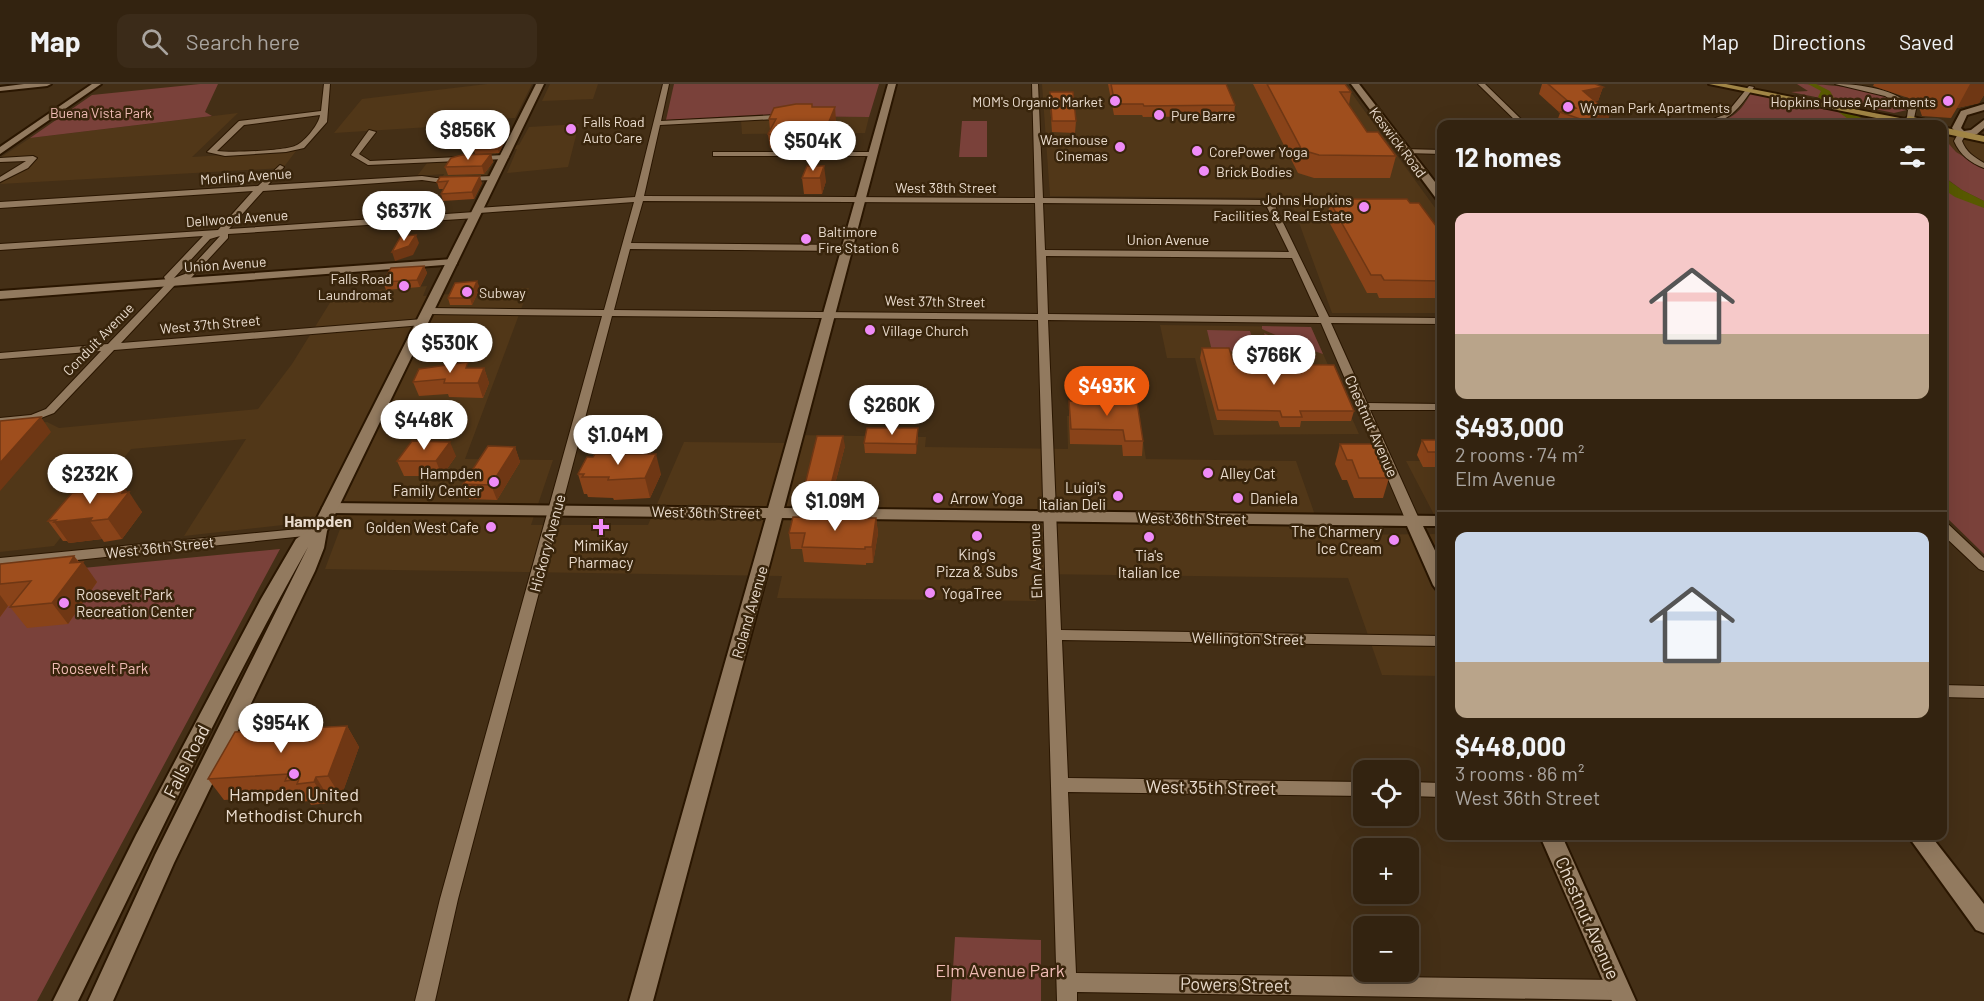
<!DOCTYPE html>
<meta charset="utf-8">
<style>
body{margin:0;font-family:Barlow,sans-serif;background:#3b2b19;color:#f1f3f6;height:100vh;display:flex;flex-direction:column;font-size:22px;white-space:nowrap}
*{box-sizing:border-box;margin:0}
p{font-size:20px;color:#a9a49f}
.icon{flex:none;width:33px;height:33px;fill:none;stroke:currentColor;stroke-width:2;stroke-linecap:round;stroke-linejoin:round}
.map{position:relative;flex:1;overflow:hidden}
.drawer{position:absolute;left:1437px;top:36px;width:510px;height:720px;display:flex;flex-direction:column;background:#332310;border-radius:12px;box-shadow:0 6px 24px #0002,0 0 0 2px #4e4030}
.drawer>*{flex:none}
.fabs{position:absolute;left:1353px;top:676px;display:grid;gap:12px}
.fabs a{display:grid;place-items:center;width:66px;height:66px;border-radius:12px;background:#332310;box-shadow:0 6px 24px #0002,0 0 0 2px #4e4030;font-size:30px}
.price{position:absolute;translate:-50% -51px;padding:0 14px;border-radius:21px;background:#fff;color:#222;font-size:20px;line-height:39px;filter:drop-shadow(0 2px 3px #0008)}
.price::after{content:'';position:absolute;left:50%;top:36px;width:18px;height:14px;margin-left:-9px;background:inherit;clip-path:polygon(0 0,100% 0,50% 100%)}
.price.active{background:#ea580c;color:#fff}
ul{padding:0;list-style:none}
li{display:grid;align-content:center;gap:12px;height:318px;padding:0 18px}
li+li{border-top:2px solid #4e4030}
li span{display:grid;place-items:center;height:186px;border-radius:12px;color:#555}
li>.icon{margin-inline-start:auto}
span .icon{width:108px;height:108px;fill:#fffc;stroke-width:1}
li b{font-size:26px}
h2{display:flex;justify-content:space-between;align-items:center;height:72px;padding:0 18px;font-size:26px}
header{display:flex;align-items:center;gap:36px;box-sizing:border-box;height:84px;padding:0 30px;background:#332310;border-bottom:2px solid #4e4030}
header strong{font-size:28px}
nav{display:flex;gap:33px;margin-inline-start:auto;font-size:21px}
.search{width:420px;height:54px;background:#3b2b19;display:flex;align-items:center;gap:15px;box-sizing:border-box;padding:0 21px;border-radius:12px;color:#a9a49f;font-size:22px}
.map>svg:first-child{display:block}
</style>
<header>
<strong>Map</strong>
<div class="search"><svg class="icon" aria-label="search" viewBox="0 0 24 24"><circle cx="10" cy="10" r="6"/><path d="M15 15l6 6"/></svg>Search here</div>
<nav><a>Map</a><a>Directions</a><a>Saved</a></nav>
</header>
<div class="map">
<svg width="1984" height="917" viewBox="0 0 1984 917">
<rect width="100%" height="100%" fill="#442f16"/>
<!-- built -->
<path fill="#513718" d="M487,0h45l-17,34 -66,3 -3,5 -112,7 28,-34z
M550,0h48l-5,15 -51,2z
M1042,0h303l96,132v97h-109l-42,-115 -240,-2z
M238,29l-46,44 104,-6 -13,17 -283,16 30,-24 -30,2v-4l30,-20z
M778,32l91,1 -4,16 -123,1 -1,-14z
M579,40l-11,43 -61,6 10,-24 -19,1 -3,5 -21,1 5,-9 40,-2 10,-18z
M1942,48l42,9v63l-41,-24z
M493,76l-7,17 -44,1 2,-4 -27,2 10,-13z
M427,202l-4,10 106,-8 -64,171 88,1 -22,65h117l36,-83 110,1 2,-8 130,2 -1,10 143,2 -1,-33h72l7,43 150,2 26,74 119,-1v142l-59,-1 -34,-97 -312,-4v27l-259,-3 5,-22 -457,-7 18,-48 -42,2 -117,13 62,-97 -115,10 -77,97 -54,6v-126l47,-4 12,6 199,-19 34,-45 44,-71z
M1160,241l151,2 48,107 -145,1 -19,-77h-28z
M1406,377h35v67z"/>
<!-- green -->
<path fill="#7a413a" d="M200,0h18l-13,28 7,4 -182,22 62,-43z
M674,0h205l-10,33 -103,-1 -100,4z
M1797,0c28,0 90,3 110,26l-13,3 -103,-21 17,-1z
M1751,9l91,18 20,13h-150c21,-5 29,-13 39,-31z
M962,37h25v36h-28z
M1942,52l14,16 28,17v32l-22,-11 -19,-14z
M1943,96l41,24v350l-41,-40z
M1262,242l49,1 12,27 -15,-5 -2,2 11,7 -17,3 -16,-3 7,-5 -6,-2 -6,5 -9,-5 -6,-18 13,6 3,-2 -18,-8z
M1207,246l43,1 7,21 -45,-1z
M280,465l-243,452h-37v-425z
M955,853l86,3v61h-90z"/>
<!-- water -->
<path fill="#585900" d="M1808,0h8l14,7 5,9 35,24h-15l-37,-27 3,-6z
M1942,92l20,14 22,11v7l-29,-11 -12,-8z"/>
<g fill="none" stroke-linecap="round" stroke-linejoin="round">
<!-- minor casing -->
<g stroke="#2a1600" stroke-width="2">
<path id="minor" d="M324,0h6l-3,38 -23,26 -18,4 -61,4 -18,-4 32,-31 82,-10zM320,31c-1,9 -14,25 -23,30 -11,6 -66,8 -80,6l27,-26z
M663,0h6l-8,37 115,-6 4,2 -4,2 -116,6 -16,71 391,2 -3,-114h6l5,114 229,2 57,117 113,1v6l-111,-1 36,80 75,1v6h-72l50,111 -7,4 -7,-4 -85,-198 -273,-3 13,310 381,6v10l-380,-6 6,138 296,4v14l-296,-4 8,181 543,7 7,3 3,7 -3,7 -7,3 -542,-8v9h-20l-19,-681 -426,-4 -154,583 -23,102h-20l25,-102 162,-583 -173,-2 -5,-3 5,-3 175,2 30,-108 -155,11v4l-3,1 -248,16v4l-37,40 -16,7 -54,58 302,-24 5,3 -5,3 -309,25 -60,63 -21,8 -33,5v-8l31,-3 15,-6 55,-58 -101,8v-6l108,-9 59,-61 -3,-6 2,-2 37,-39 -203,14v-6l218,-14 35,-39 -253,17v-6l258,-16 22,-21 4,2 -16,18 154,-9 14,2 58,-2 4,2 -4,2 -58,2 -14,-2 -159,11 -34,38 246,-17v-3l3,-1 157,-11zM643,117l392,2 3,111 -424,-4 16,-61 216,2 5,-3 -5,-3 -215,-2zM1043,119l223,2 23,47 -244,-2zM220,152l-35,38 -11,4 36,-39zM1046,172l246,2 27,59 -271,-3z
M1478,0h7l41,40h-7z
M1835,0c26,0 61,5 81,25l-3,14 -7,1 2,-14 -23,-14z
M1749,2l5,1c-15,21 -25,37 -53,37l25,-10z
M369,46l7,2 -17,22 11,7 135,-6 4,2 -4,2 -137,6 -17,-10z
M1959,48l7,2 -4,7c4,11 12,16 22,22v5c-13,-5 -24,-13 -30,-27z
M1403,65l39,1v4l-36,-1h-3z
M716,68h157l4,2 -4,2h-160v-4z
M33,72l4,2 -9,10 -28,14v-5l26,-16 -26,1v-4z
M1942,438l5,1 37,35v13l-5,-2 -37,-35z
M319,443l5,1 2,3 -2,3 -324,34v-10z
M1942,601l42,1v12l-42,-1z
M1408,698l34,1v14l-34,-1z"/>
</g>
<!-- tertiary casing -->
<g stroke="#2a1600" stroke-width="4">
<path id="tertiary" d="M92,0h9l-101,70v-7z
M888,0h8l-112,424 658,8v10h-19l19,39v26l-6,-2 -3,-4 -26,-59 -625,-8 -129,483h-24l137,-483 -436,-5 -8,-5 8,-5 438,5z
M1351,0h8l83,107v11l-4,-1z
M1984,20v6l-17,5 -6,13 3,3 7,-1 13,-10v8l-7,6 -18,2 -7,-8 9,-17z
M453,175l4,1v4l-457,35v-8z
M1540,752h22l74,165h-24z
M1908,752h23l53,68v29l-8,-3z"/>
</g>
<!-- secondary casing -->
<g stroke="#2a1600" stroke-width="4">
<path id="secondary" d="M24,0h27l-4,2 -47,5v-4z
M536,0h8l-217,447 -3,17 -9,23 -141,292 -61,138h-25l67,-146 153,-308c-83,148 -156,302 -230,454h-25l83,-166 125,-236 35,-60 16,-11z"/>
</g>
<!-- primary casing -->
<g stroke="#2a1600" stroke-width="4">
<path id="primary" d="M1709,0h17l179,35 4,-3 32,8h-35z
M1942,43l42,9v6l-42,-9z"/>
</g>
<!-- minor -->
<use href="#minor" fill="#927a5f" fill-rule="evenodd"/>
<!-- tertiary -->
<use href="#tertiary" fill="#927a5f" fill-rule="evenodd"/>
<!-- secondary -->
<use href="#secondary" fill="#927a5f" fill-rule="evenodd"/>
<!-- primary -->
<use href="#primary" fill="#a18545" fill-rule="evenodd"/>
</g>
<!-- wall -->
<path fill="#894319" d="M1108,0h118l9,21 -1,11 -91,1 -1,-2h-28z
M1253,0h92l6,8 -2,13 18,27 29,24 -6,22h-76l-16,-5z
M1542,0h53l8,3 -5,14h-3l12,23h-51l4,-11 -21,-19z
M1874,0h110v11l-5,8 -22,5 -6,10 -29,-2 -3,-9 1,-5 -47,-16z
M1050,8l26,29 -1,12 -23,-1 -2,-29z
M812,23l24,13 -11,29 -55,-1 -2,-14 2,-4 -1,-11z
M510,47l-11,22 -24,1 -1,-4 15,-8 -1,2z
M491,70l2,8 -9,12 -36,1 -3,-8z
M807,82l19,15 -4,13h-18l-2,-16z
M440,93l42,6 -8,16 -31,2 -2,-7 3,-5h-5l-2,-7z
M1337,115l73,4 32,31v64h-63l-2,-5h-10l-40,-75 3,-16h7z
M424,182l3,7 -7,14 -34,3 -3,-8z
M480,204l-8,17h-22l-2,-7z
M470,244l3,10 -6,15 -16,1 -4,-9z
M1202,264l32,16 120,47 -3,10h-50l-1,6h-20l-2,-6 -61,-1 -17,-62z
M470,284h14l5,15 -6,15 -34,-1 -1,-3 -29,2 -6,-14z
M1069,317l74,40 -1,15h-19l-1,-11 -52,-1 -1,-28z
M918,354l-2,16 -51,-1 -1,-10z
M1422,356h20v27h-19l-6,-12z
M1340,360l49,34 -6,20h-29l-7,-18h-5l-7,-16z
M845,362l-14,53h-25l-2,-10z
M515,363l5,15 -23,38 -28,-1 -6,-15z
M456,372l-14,20h-38l-7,-15z
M593,373l68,17 -11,24 -36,2 -1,-2 -25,-1 -1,-3h-3l-6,-20z
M127,408l15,20 -20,27 -18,3 -2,-3 -33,4 -2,-2h-4l-15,-20z
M876,434l2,15 -5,30h-7v2l-62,-3 -2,-13h-11l-2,-16z
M74,472l23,26 -29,42 -41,4 -17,-21 2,-1h-4l-8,11v-53z
M347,642l12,21 -18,50 -12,1 -1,5 -17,2 -2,-4 -10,1 -5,-7 -70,5 -16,-21z"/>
<!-- shaded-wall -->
<path fill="#6f3714" d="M1970,0h14v11l-5,8 -22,5z
M1603,3l-5,14 -20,4 5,-14z
M835,23l1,13 -11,29 -2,-13z
M1610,30l-3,10h-25l1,-4z
M509,43l1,4 -11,22 -1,-4z
M491,70l2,8 -9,12 -2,-8z
M824,82l2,15 -4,13 -2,-16z
M480,92l2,7 -8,16 -2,-7z
M416,151l3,8 -6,12 -18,6 -3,-9z
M424,182l3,7 -7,14 -3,-7z
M477,197l3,7 -8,17 -2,-7z
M470,244l3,10 -6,15 -4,-9z
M484,284l5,15 -6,15 -5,-15z
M41,333l10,15 -51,59v-28z
M918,344v10l-2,16v-10z
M843,352l2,10 -14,53 -1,-10z
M450,358l6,14 -14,20 -6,-15z
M515,363l5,15 -23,38 -6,-15z
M656,370l5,20 -11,24 -5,-20z
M125,404l3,5 1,-1 13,20 -20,27 -14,-20z
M92,434l-2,3 12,18 -33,4 -15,-21z
M876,434l2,15 -5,30 -1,-16z
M74,472l6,9 3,-3 14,20 -29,42 -16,-21 18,-40z
M0,511l8,11 -8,11z
M347,642l12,21 -18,50 -13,-21z
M316,693l13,21 -1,5 -14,-21z"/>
<!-- building -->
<path fill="#9f4e1d" stroke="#6f3714" stroke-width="1.5" d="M1111,0h115l9,21 -91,1 -1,-2h-28z
M1267,0h78l6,8h-11l27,40h11l18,24 -77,-1 -17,-5z
M1548,0h47l8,3 -20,4 27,23 -27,6 -23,-8 16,-4z
M1050,8h23l3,29h-24z
M796,20h16v3h23l-12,29 -55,-2 8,-15h-7l5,-11z
M509,43l-11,22 -24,1 14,-11 -5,9z
M491,70l-9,12 -37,1 6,-9 11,-3z
M807,82h17l-4,12h-18z
M480,92l-8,16 -31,2 7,-13 -11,1 3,-5z
M1337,115h70l3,4h9l23,31v47l-58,-1 -3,-5h-10l-41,-73h9z
M416,151l-7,11 -17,6 9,-16z
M424,182l-7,14 -34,2 8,-14z
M477,197l-7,17h-22l7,-15z
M470,244l-7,16 -16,1 7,-15z
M1202,264h27l5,16 100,1 20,46h-54l2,6h-20l-2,-6 -62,-1z
M468,278l-2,6h18l-6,15h-34l1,-4 -32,3 6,-13z
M1069,317l68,1 6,39h-18l-2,-11 -52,-1z
M41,333l-41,46v-42z
M867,344h51l-2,16 -52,-1z
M817,352h26l-13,53h-26z
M1422,356h20v12h-14z
M412,357l38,1 -14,19h-39z
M1340,360h36l13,34h-30l-7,-18h-5z
M488,362l27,1 -24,38 -28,-1z
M595,370h61l-11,24 -37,2 1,-3h-27l2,-3h-6l9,-17h6z
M125,404l-3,5 7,-1 -21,27 -18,2 2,-3 -38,4 2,-2 -8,1 24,-28z
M793,433l83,1 -4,29h-7v2l-63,-2 3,-14h-16z
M74,472l-4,7 13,-1 -31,41 -42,4 21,-26 -31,3v-20z
M347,642l-19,50 -12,1 -2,5 -17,2 2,-5 -14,2 3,-7 -80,5 27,-47z"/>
<!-- markers -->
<g fill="#ef8bf7" stroke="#39250c" stroke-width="2">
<circle cx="1115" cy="17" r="6"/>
<circle cx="1948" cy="17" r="6"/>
<circle cx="1568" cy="23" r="6"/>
<circle cx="1159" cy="31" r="6"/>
<circle cx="571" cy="45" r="6"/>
<circle cx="1120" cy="63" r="6"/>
<circle cx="1197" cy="67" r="6"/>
<circle cx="1204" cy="87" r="6"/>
<circle cx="1364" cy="123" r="6"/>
<circle cx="806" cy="155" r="6"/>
<circle cx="404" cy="202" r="6"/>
<circle cx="467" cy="208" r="6"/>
<circle cx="870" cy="246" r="6"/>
<circle cx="1208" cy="389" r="6"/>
<circle cx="494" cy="398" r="6"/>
<circle cx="1118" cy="412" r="6"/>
<circle cx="938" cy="414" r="6"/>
<circle cx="1238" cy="414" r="6"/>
<circle cx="491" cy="443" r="6"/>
<path d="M598 434h6v6h6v6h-6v6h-6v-6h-6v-6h6z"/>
<circle cx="977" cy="452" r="6"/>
<circle cx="1149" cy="453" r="6"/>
<circle cx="1394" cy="456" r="6"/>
<circle cx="930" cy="509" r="6"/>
<circle cx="64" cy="519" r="6"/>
<circle cx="294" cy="690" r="6"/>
</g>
<g text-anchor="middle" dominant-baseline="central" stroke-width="5" stroke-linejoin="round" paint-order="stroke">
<!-- far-poi labels -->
<g font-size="14" fill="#e9dbcd" stroke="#39250c" text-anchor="start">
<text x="1103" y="17" text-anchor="end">MOM's Organic Market</text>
<text x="1936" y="17" text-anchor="end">Hopkins House Apartments</text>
<text x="1580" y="23">Wyman Park Apartments</text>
<text x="1171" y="31">Pure Barre</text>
<text x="583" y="37">Falls Road<tspan x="583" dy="16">Auto Care</tspan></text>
<text x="1108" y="55" text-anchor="end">Warehouse<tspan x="1108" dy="16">Cinemas</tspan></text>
<text x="1209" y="67">CorePower Yoga</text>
<text x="1216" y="87">Brick Bodies</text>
<text x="1352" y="115" text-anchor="end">Johns Hopkins<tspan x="1352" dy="16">Facilities &amp; Real Estate</tspan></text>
<text x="818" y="147">Baltimore<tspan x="818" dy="16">Fire Station 6</tspan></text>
<text x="392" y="194" text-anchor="end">Falls Road<tspan x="392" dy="16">Laundromat</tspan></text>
<text x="479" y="208">Subway</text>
<text x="882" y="246">Village Church</text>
</g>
<!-- far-park labels -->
<g font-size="14" fill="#f0bcb5" stroke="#39250c">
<text x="101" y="28">Buena Vista Park</text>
</g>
<!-- far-street labels -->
<g font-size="14" fill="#e9dbcd" stroke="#39250c">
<text transform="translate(1398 58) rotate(53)">Keswick Road</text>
<text transform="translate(246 92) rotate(-4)">Morling Avenue</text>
<text x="946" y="103">West 38th Street</text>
<text transform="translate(237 134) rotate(-4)">Dellwood Avenue</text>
<text x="1168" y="155">Union Avenue</text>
<text transform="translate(225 180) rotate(-4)">Union Avenue</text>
<text transform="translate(935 217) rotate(1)">West 37th Street</text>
<text transform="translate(210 240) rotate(-5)">West 37th Street</text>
<text transform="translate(98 255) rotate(-46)">Conduit Avenue</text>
</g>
<!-- street labels -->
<g font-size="15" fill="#e9dbcd" stroke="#39250c">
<text transform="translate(1372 342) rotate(66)">Chestnut Avenue</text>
<text transform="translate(706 428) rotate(1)">West 36th Street</text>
<text transform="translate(1192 434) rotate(1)">West 36th Street</text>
<text transform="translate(547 459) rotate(-75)">Hickory Avenue</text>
<text transform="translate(160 463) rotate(-6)">West 36th Street</text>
<text transform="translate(1035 477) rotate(-92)">Elm Avenue</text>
<text transform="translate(749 528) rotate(-74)">Roland Avenue</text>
<text transform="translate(1248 554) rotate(1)">Wellington Street</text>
</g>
<!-- poi labels -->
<g font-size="15" fill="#e9dbcd" stroke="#39250c" text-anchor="start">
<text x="482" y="389" text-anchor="end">Hampden<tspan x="482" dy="17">Family Center</tspan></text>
<text x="1220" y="389">Alley Cat</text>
<text x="1106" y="403" text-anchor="end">Luigi's<tspan x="1106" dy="17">Italian Deli</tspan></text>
<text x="950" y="414">Arrow Yoga</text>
<text x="1250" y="414">Daniela</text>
<text x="479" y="443" text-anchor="end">Golden West Cafe</text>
<text x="1382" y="447" text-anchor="end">The Charmery<tspan x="1382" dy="17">Ice Cream</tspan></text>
<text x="601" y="461" text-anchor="middle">MimiKay<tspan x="601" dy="17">Pharmacy</tspan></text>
<text x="977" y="470" text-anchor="middle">King's<tspan x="977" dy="17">Pizza &amp; Subs</tspan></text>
<text x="1149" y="471" text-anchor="middle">Tia's<tspan x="1149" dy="17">Italian Ice</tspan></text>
<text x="942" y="509">YogaTree</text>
<text x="76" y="510">Roosevelt Park<tspan x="76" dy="17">Recreation Center</tspan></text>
</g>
<!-- park labels -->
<g font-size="15" fill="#f0bcb5" stroke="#39250c">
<text x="100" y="584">Roosevelt Park</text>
</g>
<!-- neighbourhood labels -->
<g font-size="16" font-weight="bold" fill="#e9dbcd" stroke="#39250c">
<text x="318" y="436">Hampden</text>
</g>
<!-- near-street labels -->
<g font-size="18" fill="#e9dbcd" stroke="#39250c">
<text transform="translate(186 677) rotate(-63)">Falls Road</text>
<text transform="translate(1211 703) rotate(1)">West 35th Street</text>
<text transform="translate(1588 834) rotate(66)">Chestnut Avenue</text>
<text transform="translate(1235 900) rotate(1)">Powers Street</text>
</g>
<!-- near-poi labels -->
<g font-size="18" fill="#e9dbcd" stroke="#39250c">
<text x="294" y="710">Hampden United<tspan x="294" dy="21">Methodist Church</tspan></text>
</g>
<!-- near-park labels -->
<g font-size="18" fill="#f0bcb5" stroke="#39250c">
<text x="1000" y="886">Elm Avenue Park</text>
</g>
</g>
</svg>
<div class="fabs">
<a><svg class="icon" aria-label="locate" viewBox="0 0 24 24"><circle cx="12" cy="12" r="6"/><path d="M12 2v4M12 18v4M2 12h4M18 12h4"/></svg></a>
<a>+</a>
<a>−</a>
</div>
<b class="price" style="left:468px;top:77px">$856K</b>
<b class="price" style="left:813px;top:88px">$504K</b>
<b class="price" style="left:404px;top:158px">$637K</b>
<b class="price" style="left:450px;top:290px">$530K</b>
<b class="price" style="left:1274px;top:302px">$766K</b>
<b class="price active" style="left:1107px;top:333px">$493K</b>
<b class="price" style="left:892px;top:352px">$260K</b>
<b class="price" style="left:424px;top:367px">$448K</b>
<b class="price" style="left:618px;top:382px">$1.04M</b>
<b class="price" style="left:90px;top:421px">$232K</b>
<b class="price" style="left:835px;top:448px">$1.09M</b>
<b class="price" style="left:281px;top:670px">$954K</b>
<section class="drawer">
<h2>12 homes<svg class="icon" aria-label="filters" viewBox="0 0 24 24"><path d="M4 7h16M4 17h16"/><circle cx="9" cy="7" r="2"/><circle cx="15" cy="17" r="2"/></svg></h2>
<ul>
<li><span style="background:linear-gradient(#f6c9c9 65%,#b9a48a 0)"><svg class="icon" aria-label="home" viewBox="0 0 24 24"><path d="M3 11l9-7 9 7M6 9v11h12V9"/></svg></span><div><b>$493,000</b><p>2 rooms · 74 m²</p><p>Elm Avenue</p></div></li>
<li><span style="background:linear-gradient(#c9d6e8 70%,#b9a48a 0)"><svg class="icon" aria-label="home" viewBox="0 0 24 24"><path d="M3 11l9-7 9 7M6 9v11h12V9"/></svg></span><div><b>$448,000</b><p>3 rooms · 86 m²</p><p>West 36th Street</p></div></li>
</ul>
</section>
</div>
